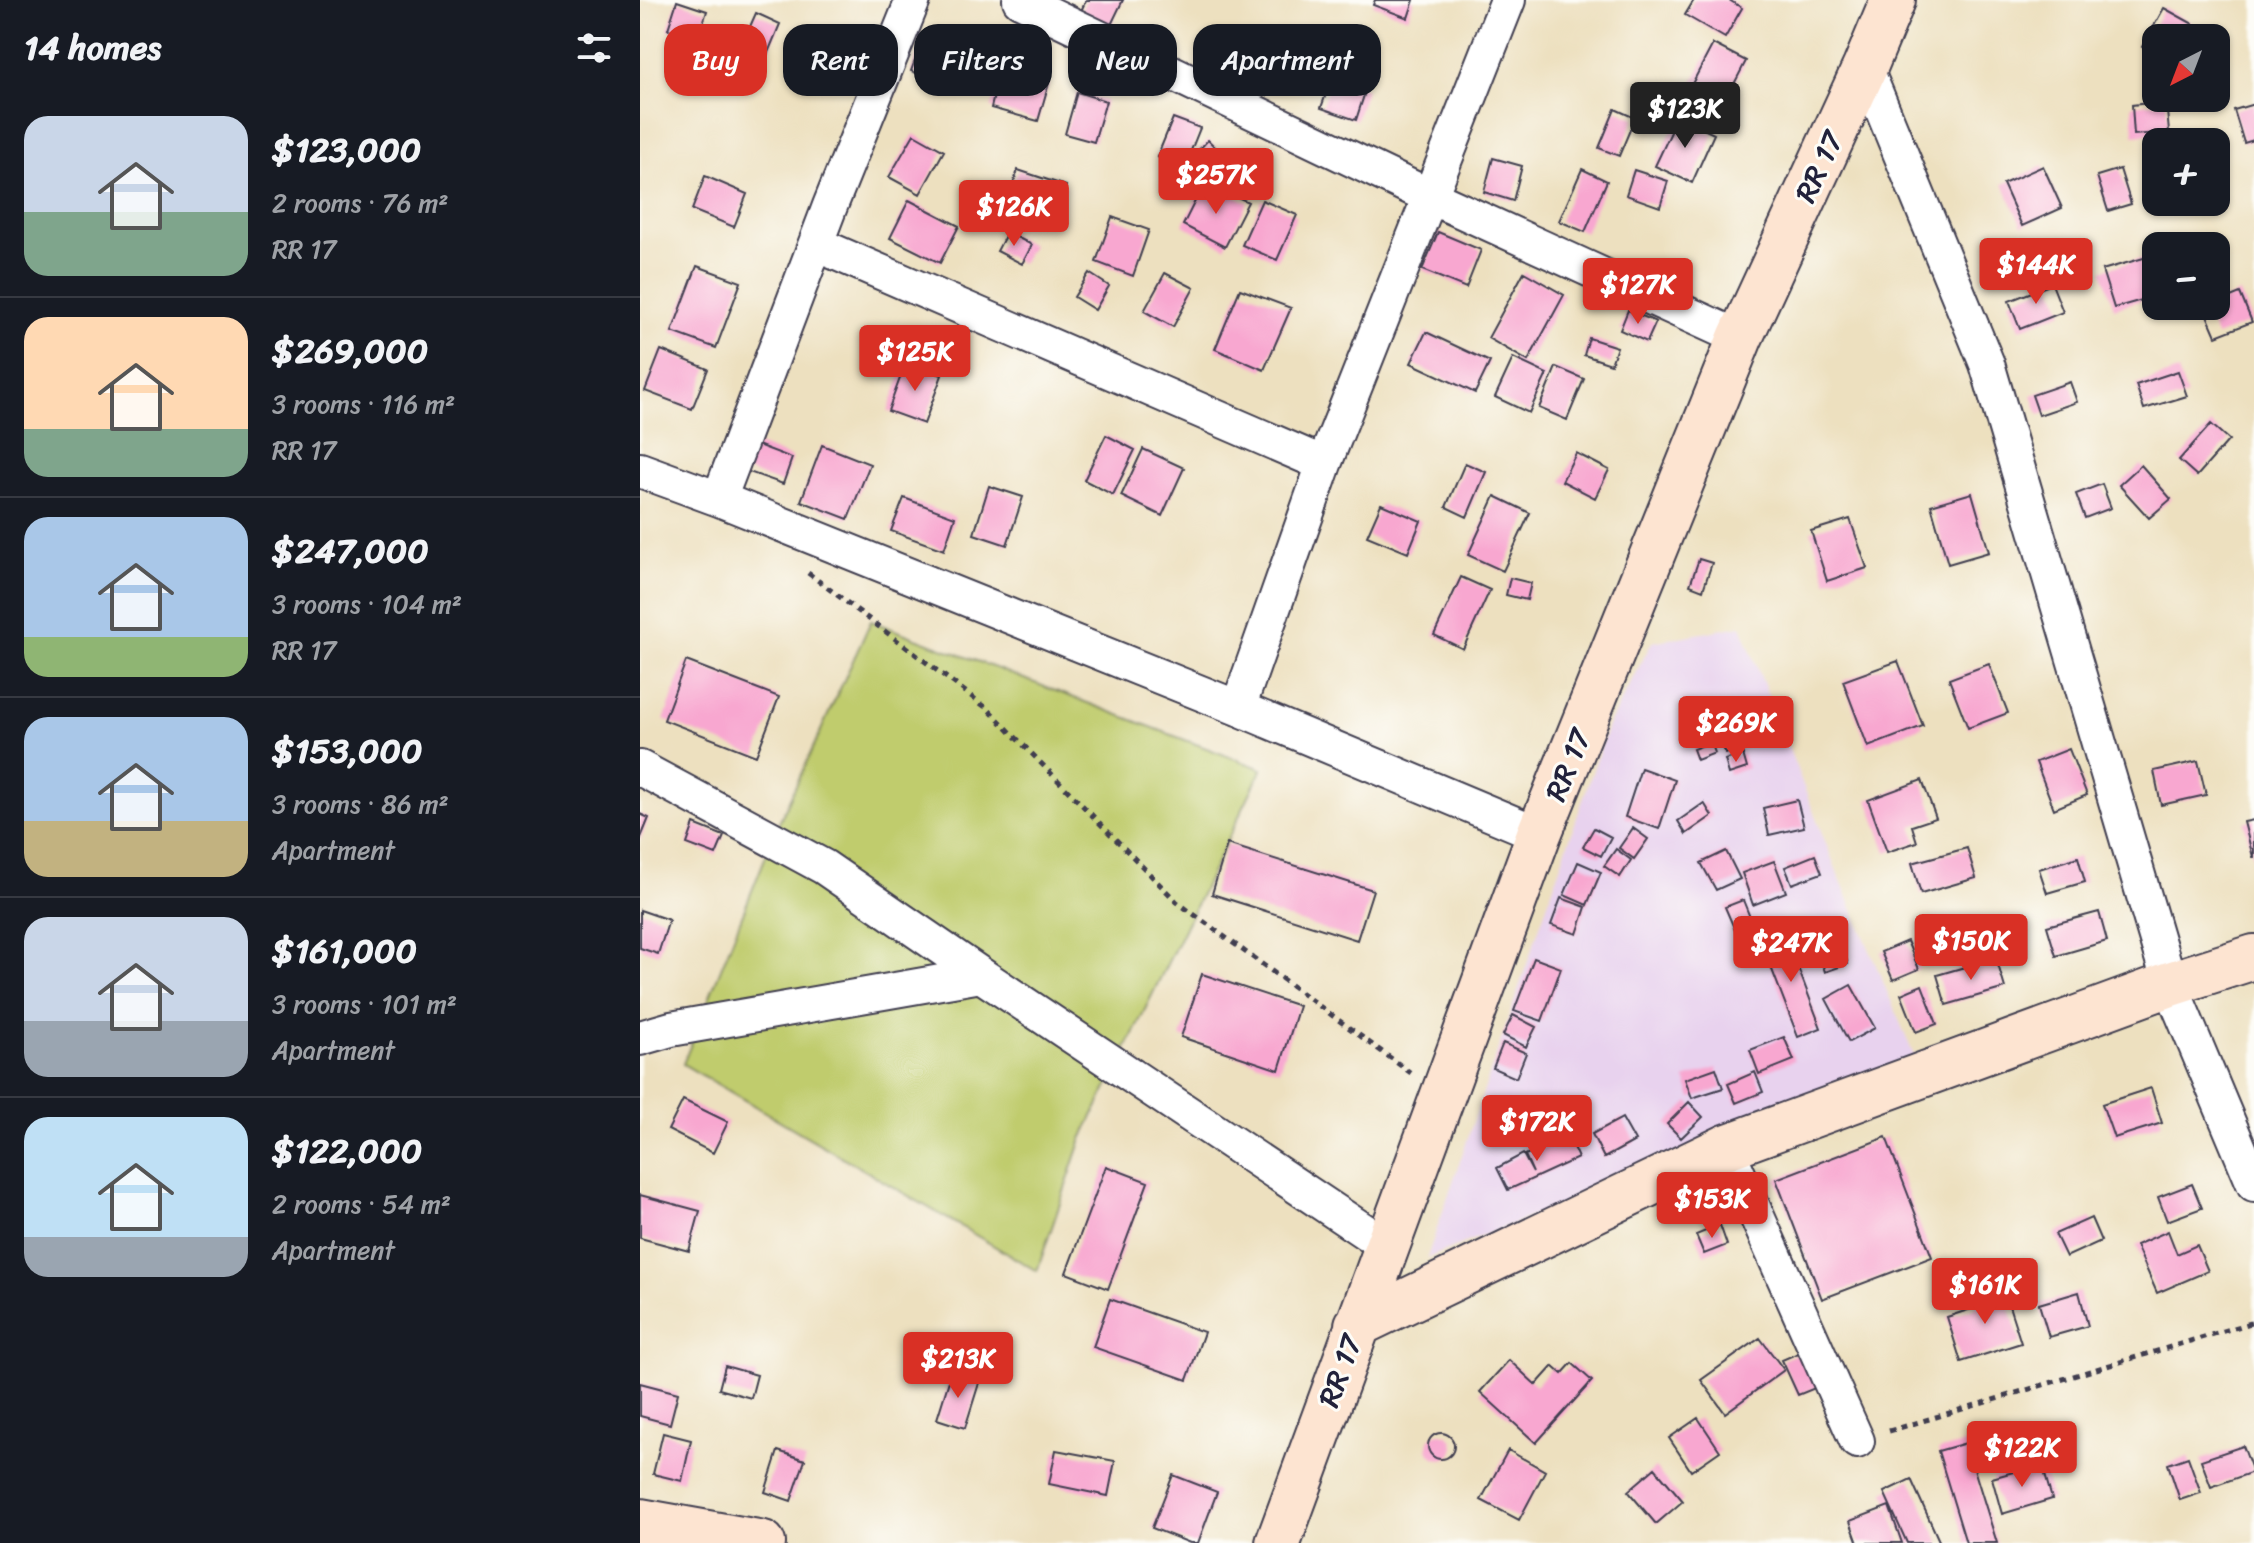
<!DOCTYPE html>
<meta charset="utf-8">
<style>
body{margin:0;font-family:Sriracha,sans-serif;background:#242831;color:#f1f3f6;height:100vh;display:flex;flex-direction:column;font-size:30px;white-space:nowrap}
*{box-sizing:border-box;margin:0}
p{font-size:26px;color:#9ea1a6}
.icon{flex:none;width:44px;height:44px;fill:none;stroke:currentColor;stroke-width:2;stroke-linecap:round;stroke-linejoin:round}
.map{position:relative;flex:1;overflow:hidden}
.details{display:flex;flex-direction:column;background:#171b24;width:640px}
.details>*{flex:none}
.top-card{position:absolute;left:24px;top:24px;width:760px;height:72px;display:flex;gap:16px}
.needle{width:52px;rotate:222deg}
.buttons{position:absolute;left:1502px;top:24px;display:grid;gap:16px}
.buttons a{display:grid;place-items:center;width:88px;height:88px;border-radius:16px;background:#171b24;box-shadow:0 2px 6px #0004;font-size:40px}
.price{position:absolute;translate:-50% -68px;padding:0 18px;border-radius:8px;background:#d93025;color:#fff;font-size:26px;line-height:52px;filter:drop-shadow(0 2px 4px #0008)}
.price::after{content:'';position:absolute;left:50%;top:48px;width:24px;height:18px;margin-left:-12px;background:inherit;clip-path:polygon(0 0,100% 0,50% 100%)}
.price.active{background:#222;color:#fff}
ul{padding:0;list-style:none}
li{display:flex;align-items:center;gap:24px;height:200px;padding:0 24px}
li+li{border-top:2px solid #363941}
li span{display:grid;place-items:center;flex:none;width:224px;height:160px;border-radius:24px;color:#555}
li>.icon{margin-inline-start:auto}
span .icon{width:96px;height:96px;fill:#fffc;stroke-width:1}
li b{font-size:34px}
h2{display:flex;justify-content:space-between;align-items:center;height:96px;padding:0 24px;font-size:34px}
.pill{padding:0 28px;border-radius:24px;background:#171b24;box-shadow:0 2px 6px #0004;font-size:28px;line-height:72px}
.pill.active{background:#d93025;color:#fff}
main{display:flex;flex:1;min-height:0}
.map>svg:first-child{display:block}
</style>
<main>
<section class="details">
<h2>14 homes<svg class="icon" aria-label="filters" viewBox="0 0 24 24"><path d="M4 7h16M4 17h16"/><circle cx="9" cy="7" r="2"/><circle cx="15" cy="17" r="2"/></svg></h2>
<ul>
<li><span style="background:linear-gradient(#c9d6e8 60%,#7fa58c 0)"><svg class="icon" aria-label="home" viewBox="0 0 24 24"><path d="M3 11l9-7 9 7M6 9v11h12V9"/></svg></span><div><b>$123,000</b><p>2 rooms · 76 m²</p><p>RR 17</p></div></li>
<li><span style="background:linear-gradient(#ffd9b3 70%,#7fa58c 0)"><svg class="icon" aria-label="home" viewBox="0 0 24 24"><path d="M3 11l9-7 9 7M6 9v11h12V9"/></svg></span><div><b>$269,000</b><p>3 rooms · 116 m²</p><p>RR 17</p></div></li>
<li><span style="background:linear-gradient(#a9c7e8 75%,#8fb573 0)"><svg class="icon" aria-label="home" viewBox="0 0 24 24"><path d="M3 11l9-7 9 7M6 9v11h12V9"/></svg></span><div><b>$247,000</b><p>3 rooms · 104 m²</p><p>RR 17</p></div></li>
<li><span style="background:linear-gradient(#a9c7e8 65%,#c2b280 0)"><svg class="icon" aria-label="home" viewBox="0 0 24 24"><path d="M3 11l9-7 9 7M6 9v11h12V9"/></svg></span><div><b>$153,000</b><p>3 rooms · 86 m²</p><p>Apartment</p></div></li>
<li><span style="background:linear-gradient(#c9d6e8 65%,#9aa5b1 0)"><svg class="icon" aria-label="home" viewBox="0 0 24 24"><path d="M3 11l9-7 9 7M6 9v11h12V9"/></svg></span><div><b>$161,000</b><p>3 rooms · 101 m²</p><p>Apartment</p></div></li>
<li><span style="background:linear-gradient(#bfe0f5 75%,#9aa5b1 0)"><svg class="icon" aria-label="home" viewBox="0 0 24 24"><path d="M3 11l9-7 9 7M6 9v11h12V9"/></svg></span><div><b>$122,000</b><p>2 rooms · 54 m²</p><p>Apartment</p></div></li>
</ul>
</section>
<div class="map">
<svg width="1614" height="1543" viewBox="0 0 1614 1543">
<rect width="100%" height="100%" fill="#fdfcf7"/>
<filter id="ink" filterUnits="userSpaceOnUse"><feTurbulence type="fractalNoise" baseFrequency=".0125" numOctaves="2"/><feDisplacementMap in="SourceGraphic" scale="16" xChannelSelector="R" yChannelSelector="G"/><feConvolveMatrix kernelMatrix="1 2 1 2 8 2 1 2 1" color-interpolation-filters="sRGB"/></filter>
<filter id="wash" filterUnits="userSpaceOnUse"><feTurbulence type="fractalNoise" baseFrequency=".006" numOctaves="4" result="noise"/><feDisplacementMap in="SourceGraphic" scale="32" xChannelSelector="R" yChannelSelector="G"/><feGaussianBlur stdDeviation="1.8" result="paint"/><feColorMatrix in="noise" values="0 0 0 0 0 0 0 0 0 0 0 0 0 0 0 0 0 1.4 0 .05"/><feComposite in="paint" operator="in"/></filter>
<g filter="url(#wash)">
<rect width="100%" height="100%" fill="#ede0bf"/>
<!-- built -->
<path fill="#e8d2ee" d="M1101,626l96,246 80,191 -490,195 181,-532 44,-84z"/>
<!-- green -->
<path fill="#c0cc6d" stroke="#717754" stroke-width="2" d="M231,621l391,148 -180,370 -45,132 -354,-207 98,-246z"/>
<g id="blocks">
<!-- building -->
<path fill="#f8a7d0" d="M446,0h37l-12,25 -30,-14z
M735,0h39l-6,18 -35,-13z
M1054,0h35l13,8 -17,30 -40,-23z
M37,1l30,10 -9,28 -30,-10z
M1524,8l29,16 -8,14h-29v17l-14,-8z
M116,13l24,11 -15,36 -25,-11z
M585,34l23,7 -10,31 -22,-7z
M284,37l30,11 -13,35 -30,-12z
M1073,44l33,17 -29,56 -33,-18z
M360,70l49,13 -11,38 -47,-13z
M692,77l34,12 -10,31 -35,-12z
M437,92l29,9 -12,41 -29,-8z
M1526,101l3,31 -35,3 -2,-30z
M1614,104v36l-10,3 -10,-33z
M975,109l20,9 -16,38 -20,-8z
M1038,117l36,17 -22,49 -37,-17z
M533,118l27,10 -16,40 -27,-11z
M274,134l30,17 -24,43 -31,-17z
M568,140l19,19 -12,13 -20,-18z
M853,158l29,8 -9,35 -29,-9z
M1403,166l19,42 -40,18 -19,-42z
M942,169l25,12 -22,51 -26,-11z
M1480,169l11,35 -23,7 -11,-35z
M378,170l48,16 -11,36 -49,-17z
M994,170l34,11 -8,26 -34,-12z
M65,176l42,18 -13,33 -42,-17z
M561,189l15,8 5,-8 27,13 -23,45 -42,-22z
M269,200l50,26 -19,37 -50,-25z
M622,200l35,15 -20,45 -35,-15z
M472,217l37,13 -16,46 -37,-14z
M367,232l25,13 -10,19 -25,-13z
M798,232l43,18 -15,38 -44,-18z
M1514,255l2,41 -42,12 -12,-38z
M57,266l44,16 -25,66 -44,-16z
M884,272l40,23 -36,66 -40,-23z
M449,273l20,13 -14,24 -21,-13z
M525,273l29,15 -21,39 -29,-16z
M1412,284l11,28 -43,17 -11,-28z
M600,289l51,19 -27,62 -49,-21z
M1600,293l12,29 -36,14 -12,-28 12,-2v-3z
M988,310l28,12 -9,20 -27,-12z
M786,332l64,30 -15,31 -64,-30z
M949,338l28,9 -6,17 -27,-9z
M21,350l47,19 -16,40 -47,-18z
M873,358l34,16 -18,39 -34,-16z
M266,362l36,13 -18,49 -36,-13z
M916,367l28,12 -17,41 -28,-12z
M1538,371l9,25 -43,13 -8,-24z
M1430,382l7,20 -38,13 -7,-20z
M1571,424l18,16 -32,36 -18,-16z
M466,435l29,15 -22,45 -29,-15z
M115,444l37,14 -9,26 -37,-13z
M182,445l48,19 -22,55 -47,-18z
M503,449l41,19 -22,48 -41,-20z
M936,453l33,17 -14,28 -33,-17z
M825,463l21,9 -19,45 -21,-10z
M1501,465l30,34 -22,19 -30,-33z
M1462,484l9,24 -26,10 -9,-24z
M349,486l34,11 -16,48 -33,-11z
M1332,493l17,59 -41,12 -17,-59z
M855,496l35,17 -27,58 -35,-16z
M264,498l51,19 -11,33 -53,-19z
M741,504l40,17 -13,32 -41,-17z
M1210,519l17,49 -40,13 -16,-50z
M1059,559l13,4 -9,27 -13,-5z
M821,577l29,13 -27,59 -29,-14z
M870,578l21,5 -4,17 -21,-5z
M46,661l93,36 -23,59 -92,-36z
M1258,661l25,65 -55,21 -25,-66z
M1349,664l19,49 -40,15 -19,-49z
M1093,733l7,14 -14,7 -7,-14z
M1071,742l4,11 -18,7 -4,-11z
M1429,749l18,46 -33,14 -18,-47z
M1103,754l4,14 -18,6 -4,-14z
M1558,761l8,34 -45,10 -7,-34z
M1001,768l34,12 -16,49 -34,-12z
M1282,780l14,38 -24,8 5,16 -30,10 -19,-52z
M1157,800l7,27 -35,8 -6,-27z
M1064,803l8,13 -26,18 -8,-13z
M0,814l9,4 -9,22z
M1614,820v37h-1l-9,-35z
M54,824l30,12 -8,19 -29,-11z
M954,828l17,9 -10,19 -18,-9z
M993,828l15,11 -14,20 -15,-11z
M587,844l146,46 -16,50 -145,-46z
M1327,848l9,30 -55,16 -9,-31z
M976,849l15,11 -11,17 -16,-11z
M1086,851l14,28 -24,11 -15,-27z
M1175,855l7,18 -30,11 -7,-17z
M1438,857l7,25 -38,11 -8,-24z
M1134,861l12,31 -33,13 -11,-32z
M938,862l23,10 -14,33 -23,-10z
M921,898l25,9 -9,27 -26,-9z
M1103,900l14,35 -17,7 -15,-35z
M0,910l29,10 -11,34 -18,-6z
M1459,912l8,29 -51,15 -9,-30z
M1360,923l6,20 -14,4 -7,-21z
M1144,931l37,97 -23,9 -37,-96z
M1267,941l12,28 -26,11 -12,-28z
M1201,946l7,18 -23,8 -6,-18z
M894,958l27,10 -19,53 -28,-10z
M1356,958l9,30 -59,17 -9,-30z
M562,974l97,32 -20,64 -98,-33z
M1211,985l24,43 -26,14 -23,-43z
M1282,985l15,39 -21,8 -15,-38z
M873,1015l23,12 -10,20 -23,-12z
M1144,1037l10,23 -35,14 -9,-24z
M863,1043l23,10 -10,25 -23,-10z
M1076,1068l7,20 -31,10 -7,-19z
M1115,1072l8,20 -27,11 -8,-19z
M1511,1088l11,35 -48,15 -12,-34z
M43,1100l45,22 -15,31 -45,-23z
M1049,1102l14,15 -22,21 -14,-14z
M982,1118l13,23 -31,17 -12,-24z
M928,1136l10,22 -70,32 -11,-22 26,-14 10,19 -8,-18z
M1246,1137l46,120 -110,42 -46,-120z
M466,1166l42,16 -40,107 -42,-16z
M1552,1184l10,24 -35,13 -9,-24z
M0,1195l60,16 -11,40 -49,-13z
M1451,1218l10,23 -35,16 -11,-23z
M1080,1225l7,20 -23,9 -8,-19z
M1528,1231l9,23 20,-9 11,26 -51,22 -21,-48z
M1362,1284l19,59 -60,19 -14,-45 30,-10 -4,-13z
M1439,1292l9,34 -39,11 -10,-33z
M470,1299l94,33 -17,48 -94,-33z
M1120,1338l24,32 -59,43 -24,-33z
M1165,1350l15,36 -22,9 -16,-35z
M869,1360l27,25 17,-19 9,8 10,-11 20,18 -56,62 -56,-51z
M85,1366l32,9 -6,23 -32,-9z
M312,1371l28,9 -15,48 -28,-9z
M0,1383l38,10 -8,31 -30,-8z
M1058,1418l22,33 -29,20 -22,-33z
M23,1433l28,7 -9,41 -29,-7z
M788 1446a13 13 0 1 1 26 0a13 13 0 1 1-26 0Z
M1326,1443l31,100h-31l-28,-92z
M1603,1446l10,26 -42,15 -10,-27z
M416,1450l59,11 -7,35 -59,-12z
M868,1450l37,21 -26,49 -38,-20z
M138,1451l27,9 -14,41 -26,-9z
M1548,1457l13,36 -21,7 -12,-36z
M1402,1464l10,35 -50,15 -10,-36z
M1015,1468l28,33 -27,23 -28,-33z
M533,1475l44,17 -19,51h-8l-38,-15z
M1271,1479l29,64h-33l-23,-51z
M1249,1506l13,37h-44l-8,-22z"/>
</g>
</g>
<g filter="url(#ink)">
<use href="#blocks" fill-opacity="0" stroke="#403e4f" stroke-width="2"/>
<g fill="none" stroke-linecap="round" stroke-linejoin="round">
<!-- street casing -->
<g stroke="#403e4f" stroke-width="38">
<path id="street" d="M380,0l409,196 311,142
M1225,67l122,297 183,620 84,200
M176,244l508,220
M0,470l79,29 519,209 301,126
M79,499l111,-293 83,-206
M598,708l86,-244 184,-464
M0,768l184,99 157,108 404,270
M0,1038l31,-9 310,-54
M1086,1147l131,294"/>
</g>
<!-- secondary casing -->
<g stroke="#403e4f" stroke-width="48">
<path id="secondary" d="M717,1325l369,-178 444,-163 84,-27
M0,1521l123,22
M638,1543l261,-709 201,-496 125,-271 28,-67"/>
</g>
<!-- path -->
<path stroke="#403e4f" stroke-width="5" stroke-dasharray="6 6" stroke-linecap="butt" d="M168,573l180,136 189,193 234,171
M1249,1431l365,-109"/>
<!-- street -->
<use href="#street" stroke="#fff" stroke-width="34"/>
<!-- secondary -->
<use href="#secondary" stroke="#fde4d1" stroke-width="44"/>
</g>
</g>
<g text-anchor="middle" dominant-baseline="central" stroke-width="6" stroke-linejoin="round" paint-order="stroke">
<!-- street labels -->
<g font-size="30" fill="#22223b" stroke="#fdfcf7">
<text transform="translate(1179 167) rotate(-65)">RR 17</text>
<text transform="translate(928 765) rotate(-68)">RR 17</text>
<text transform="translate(700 1371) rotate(-70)">RR 17</text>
</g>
</g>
</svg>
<div class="buttons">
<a><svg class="needle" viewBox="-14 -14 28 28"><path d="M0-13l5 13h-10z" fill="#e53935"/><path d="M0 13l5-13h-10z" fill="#9ea1a6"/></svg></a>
<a>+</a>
<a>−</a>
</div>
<b class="price active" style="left:1045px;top:150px">$123K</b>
<b class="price" style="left:576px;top:216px">$257K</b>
<b class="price" style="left:374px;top:248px">$126K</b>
<b class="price" style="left:1396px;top:306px">$144K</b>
<b class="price" style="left:998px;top:326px">$127K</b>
<b class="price" style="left:275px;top:393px">$125K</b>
<b class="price" style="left:1096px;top:764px">$269K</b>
<b class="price" style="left:1331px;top:982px">$150K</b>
<b class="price" style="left:1151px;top:984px">$247K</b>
<b class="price" style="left:897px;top:1163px">$172K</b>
<b class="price" style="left:1072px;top:1240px">$153K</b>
<b class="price" style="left:1345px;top:1326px">$161K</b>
<b class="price" style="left:318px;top:1400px">$213K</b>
<b class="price" style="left:1382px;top:1489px">$122K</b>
<div class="top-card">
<a class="pill active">Buy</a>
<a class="pill">Rent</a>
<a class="pill">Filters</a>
<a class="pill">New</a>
<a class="pill">Apartment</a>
</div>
</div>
</main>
